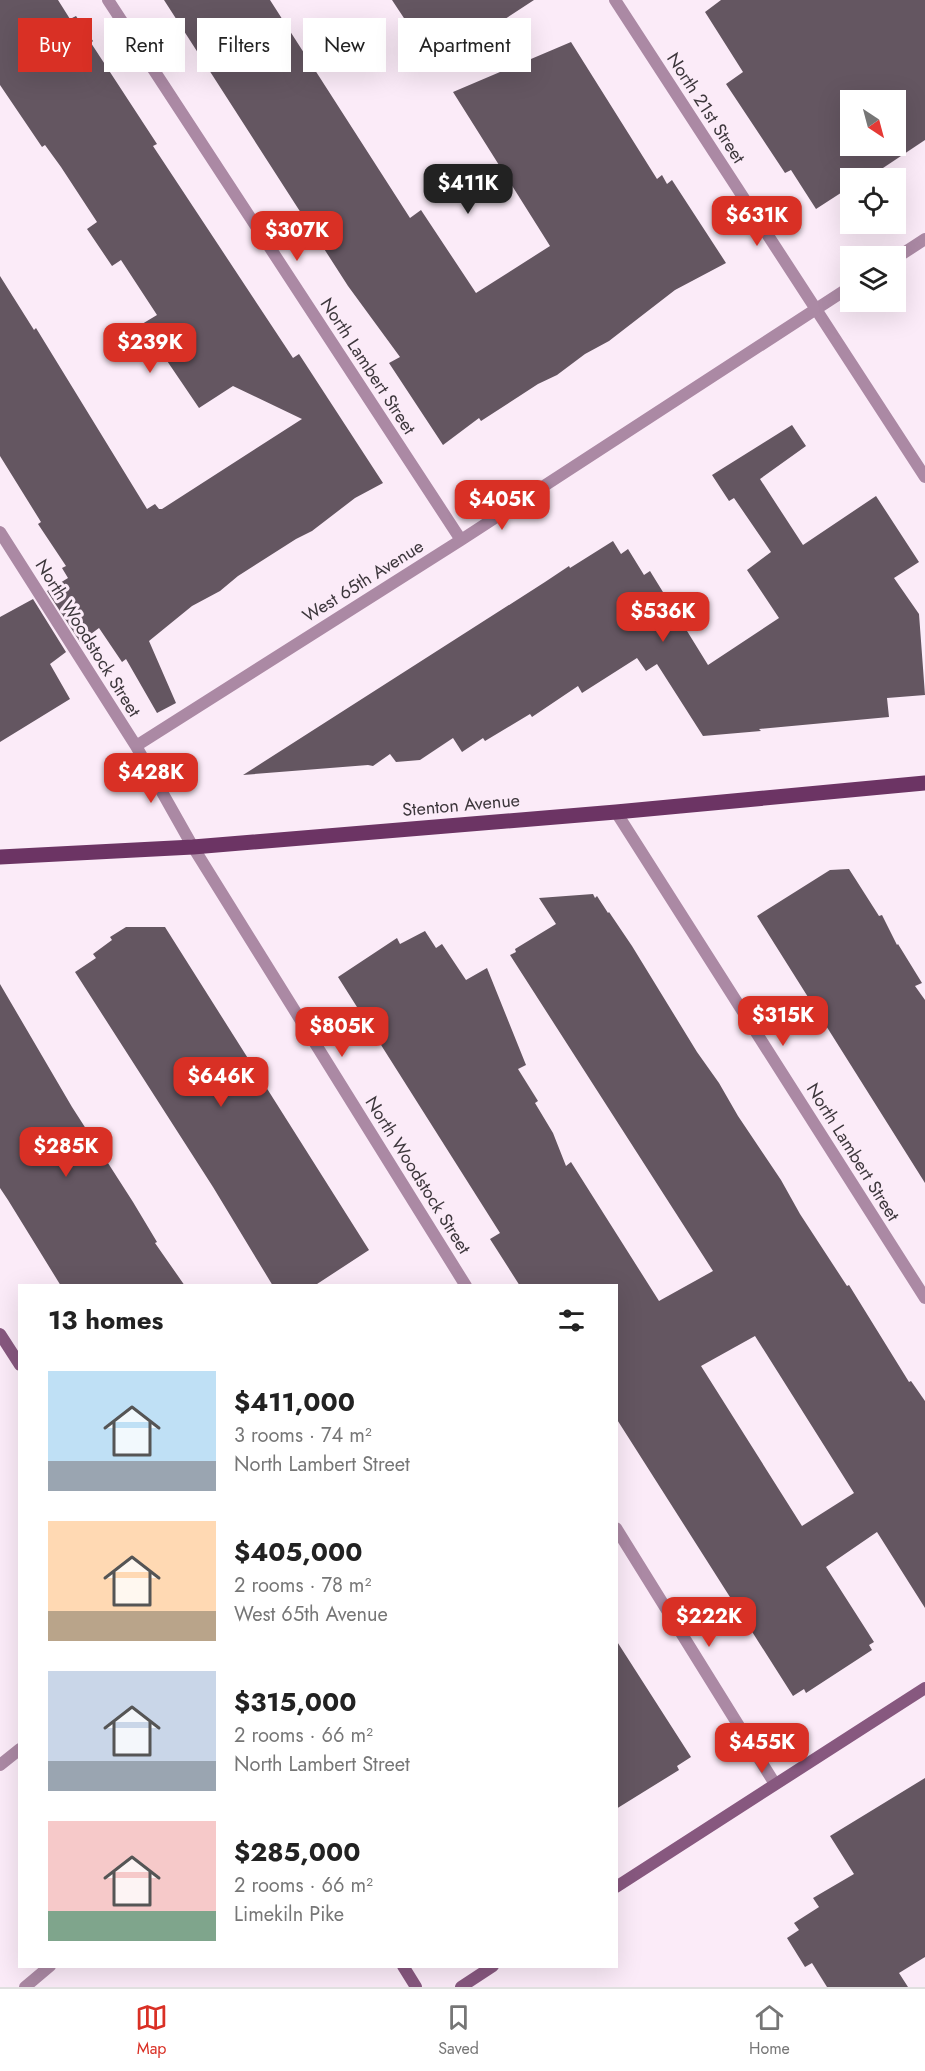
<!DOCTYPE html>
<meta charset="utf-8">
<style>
body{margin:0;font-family:Jost,sans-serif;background:#f2f2f2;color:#222;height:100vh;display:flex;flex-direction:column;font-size:22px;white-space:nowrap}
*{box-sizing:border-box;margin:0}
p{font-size:20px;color:#767676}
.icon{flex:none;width:33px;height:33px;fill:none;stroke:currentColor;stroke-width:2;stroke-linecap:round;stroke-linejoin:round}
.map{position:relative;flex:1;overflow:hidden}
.drawer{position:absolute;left:18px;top:1284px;width:600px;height:684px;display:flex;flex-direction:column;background:#fff;border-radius:0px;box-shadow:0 6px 24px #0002}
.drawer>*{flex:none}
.banner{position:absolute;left:18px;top:18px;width:600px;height:54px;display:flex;gap:12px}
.needle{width:39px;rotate:144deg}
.buttons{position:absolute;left:840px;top:90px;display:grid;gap:12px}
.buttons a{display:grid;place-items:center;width:66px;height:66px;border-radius:0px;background:#fff;box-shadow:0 6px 24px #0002;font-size:30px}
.price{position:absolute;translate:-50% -51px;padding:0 14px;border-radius:12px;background:#d93025;color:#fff;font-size:20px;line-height:39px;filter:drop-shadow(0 2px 3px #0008)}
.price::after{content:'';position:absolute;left:50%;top:36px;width:18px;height:14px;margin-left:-9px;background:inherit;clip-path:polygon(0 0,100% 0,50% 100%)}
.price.active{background:#222;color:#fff}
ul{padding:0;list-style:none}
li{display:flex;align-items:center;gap:18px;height:150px;padding:0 30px}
li span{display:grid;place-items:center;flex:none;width:168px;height:120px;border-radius:0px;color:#555}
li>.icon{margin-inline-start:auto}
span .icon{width:72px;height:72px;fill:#fffc;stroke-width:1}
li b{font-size:26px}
h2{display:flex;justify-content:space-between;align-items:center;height:72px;padding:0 30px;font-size:26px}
.pill{padding:0 21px;border-radius:0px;background:#fff;box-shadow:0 6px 24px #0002;font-size:21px;line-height:54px}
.pill.active{background:#d93025;color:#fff}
.menu{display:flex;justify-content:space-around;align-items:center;height:84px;border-top:2px solid #e0e0e0;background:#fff;font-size:16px;color:#767676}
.menu a{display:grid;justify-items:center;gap:3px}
.menu .active{color:#d93025}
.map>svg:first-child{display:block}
</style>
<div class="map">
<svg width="925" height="1987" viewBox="0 0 925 1987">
<rect width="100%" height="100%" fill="#fbebf8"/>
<!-- building -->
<path fill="#645661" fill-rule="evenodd" d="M0,0h58l12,19 6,-3 17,25 -2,2 66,101 -4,2 140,212 6,-4 84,129 -28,15 -43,33 -16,8 -58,37 -18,15 -28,15 -43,35 27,62 -19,10 -31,-54 -4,3 -23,-34 -19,14 -33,-51 21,-13 -6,-10 4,-2 -28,-42 3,-2 -41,-66v-180l34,54 2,-2 111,181 8,-5 4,5h3l140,-90 -69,-33 -34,22 -57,-84 15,-9 -36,-55 -9,6 -25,-37 10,-7 -36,-55 -16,-22 -3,2 -42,-62z
M164,0h106l140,218 11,-8 55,83 74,-47 -97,-154 118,-50 86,137 5,-4 5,9 5,-4 54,83 -51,27 -66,51 -24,13 -28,21 -19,9 -57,37 -2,-3 -36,27 -54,-82 11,-6 -52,-71z
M392,0h142l-99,65z
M721,0h204v140l-57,38 -1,-2 -4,2h-13v9l-34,22 -25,-39 -6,3 -59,-89 17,-12 -38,-60zM850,100h46v46h-46z
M792,425l14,21 -46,33 43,66 73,-49 43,66 -25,16 25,36 6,81 -38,3 2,19 -130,12 2,2 -58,5 -46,-72 -11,7 -9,-13 -55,35 -4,-7 -46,31 -2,-3 -45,27 -2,-3 -21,14 -9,-14 -33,22 -24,2 -6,-8 -17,12 -5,-1 -125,10 302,-193 24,-16 1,2 43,-27 8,13 7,-5 16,26 6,-4 58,94 71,-47 -32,-48 24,-18 -37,-54 -5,3 -17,-26z
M33,599l33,53 -16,12 20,35 -70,43v-125z
M849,869l30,47 3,-1 15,30 1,-1 24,39 -7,3 10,14v183l-168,-267 73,-46z
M593,894l2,4 2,-2 11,17 1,-1 23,34 65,106 22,31 19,33 43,64 19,34 47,72 2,-1 60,97 2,-1 14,20v207l-48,-76 -51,35 48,75 -5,3 3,5 -66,43 -2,-4 -11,7 -177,-278v-132h-96l-30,-47 10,-6 -162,-256 59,-39 3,6 25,-13 11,17 6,-4 24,36 21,-12 39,97 -8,4 20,32 -3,2 18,30 13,33 5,-4 88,139 54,-30 -203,-316 6,-3 -1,-3 41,-25 -17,-26zM755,1336l99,157 -52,33 -101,-160z
M126,927h39l204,323 -55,36h-41l-60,-99 -138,-215 21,-14 -3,-4 19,-14 -2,-3z
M0,984l72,123 61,95 24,40 -2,1 30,43h-124l-53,-86 -8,-12z
M616,1640l75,117 -14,9 2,4 -63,39z
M925,1778v179l-26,16 9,14h-81l-15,-24 -7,4 -18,-29 12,-8 -5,-7 25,-16 -6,-9 41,-24 -24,-38z"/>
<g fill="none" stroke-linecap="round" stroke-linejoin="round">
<!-- lane -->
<path stroke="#ab89a4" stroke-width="12" d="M25,1987l25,-21"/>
<!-- street -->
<path stroke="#ab89a4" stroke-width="12" d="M108,0l353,540
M615,0l310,477
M896,258l29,-19
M0,532l136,214 57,101 273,439
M136,746l325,-206 389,-253
M616,812l309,486
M616,1528l159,256
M0,1765l20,-16"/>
<!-- secondary -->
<path stroke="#87587f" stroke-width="12" d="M0,1334l20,31
M616,1887l309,-199
M403,1966l13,21
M461,1987l32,-21"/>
<!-- primary -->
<path stroke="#6c3464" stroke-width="15" d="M0,857l193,-10 423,-35 309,-29"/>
</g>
<g text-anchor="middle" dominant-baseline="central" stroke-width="6" stroke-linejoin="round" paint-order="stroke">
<!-- street labels -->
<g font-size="18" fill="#3d373c" stroke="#fbebf8">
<text transform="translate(706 108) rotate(57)">North 21st Street</text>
<text transform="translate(368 366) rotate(57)">North Lambert Street</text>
<text transform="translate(363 581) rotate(-32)">West 65th Avenue</text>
<text transform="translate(88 638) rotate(58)">North Woodstock Street</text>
<text transform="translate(461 805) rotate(-5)">Stenton Avenue</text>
<text transform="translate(853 1152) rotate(58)">North Lambert Street</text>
<text transform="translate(418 1175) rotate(58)">North Woodstock Street</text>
</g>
</g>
</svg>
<div class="buttons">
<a><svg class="needle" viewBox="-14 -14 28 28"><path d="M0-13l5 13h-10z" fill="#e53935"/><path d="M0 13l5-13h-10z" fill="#767676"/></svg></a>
<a><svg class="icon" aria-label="locate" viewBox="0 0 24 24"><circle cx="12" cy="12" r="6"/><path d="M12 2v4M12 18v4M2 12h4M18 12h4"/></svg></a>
<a><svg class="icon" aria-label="layers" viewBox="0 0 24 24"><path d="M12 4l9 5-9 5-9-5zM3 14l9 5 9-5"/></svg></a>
</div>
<b class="price active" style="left:468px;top:215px">$411K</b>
<b class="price" style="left:757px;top:247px">$631K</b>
<b class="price" style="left:297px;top:262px">$307K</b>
<b class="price" style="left:150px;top:374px">$239K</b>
<b class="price" style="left:502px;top:531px">$405K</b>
<b class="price" style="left:663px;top:643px">$536K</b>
<b class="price" style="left:151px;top:804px">$428K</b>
<b class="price" style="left:783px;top:1047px">$315K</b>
<b class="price" style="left:342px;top:1058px">$805K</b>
<b class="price" style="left:221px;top:1108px">$646K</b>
<b class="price" style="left:66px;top:1178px">$285K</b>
<b class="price" style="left:709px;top:1648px">$222K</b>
<b class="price" style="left:762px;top:1774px">$455K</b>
<div class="banner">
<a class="pill active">Buy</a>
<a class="pill">Rent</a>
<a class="pill">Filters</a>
<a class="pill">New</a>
<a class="pill">Apartment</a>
</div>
<section class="drawer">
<h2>13 homes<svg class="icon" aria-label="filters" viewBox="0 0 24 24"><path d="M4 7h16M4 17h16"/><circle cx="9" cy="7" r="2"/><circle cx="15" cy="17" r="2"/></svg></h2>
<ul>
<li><span style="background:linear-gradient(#bfe0f5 75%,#9aa5b1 0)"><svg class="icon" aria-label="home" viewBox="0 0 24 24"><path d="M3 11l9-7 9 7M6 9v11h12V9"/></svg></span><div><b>$411,000</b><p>3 rooms · 74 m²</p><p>North Lambert Street</p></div></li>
<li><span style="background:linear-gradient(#ffd9b3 75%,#b9a48a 0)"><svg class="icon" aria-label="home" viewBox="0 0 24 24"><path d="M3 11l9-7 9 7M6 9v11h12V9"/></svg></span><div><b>$405,000</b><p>2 rooms · 78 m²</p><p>West 65th Avenue</p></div></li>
<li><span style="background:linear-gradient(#c9d6e8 75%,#9aa5b1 0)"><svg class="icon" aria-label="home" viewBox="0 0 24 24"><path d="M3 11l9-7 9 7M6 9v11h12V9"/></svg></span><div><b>$315,000</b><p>2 rooms · 66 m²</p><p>North Lambert Street</p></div></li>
<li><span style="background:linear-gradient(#f6c9c9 75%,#7fa58c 0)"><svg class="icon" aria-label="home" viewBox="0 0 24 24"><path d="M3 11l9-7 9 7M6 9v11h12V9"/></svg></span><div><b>$285,000</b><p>2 rooms · 66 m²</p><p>Limekiln Pike</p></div></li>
</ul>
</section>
</div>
<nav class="menu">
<a class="active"><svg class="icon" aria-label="map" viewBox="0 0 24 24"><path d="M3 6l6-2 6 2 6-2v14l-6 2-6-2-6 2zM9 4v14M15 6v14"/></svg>Map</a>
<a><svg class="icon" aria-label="saved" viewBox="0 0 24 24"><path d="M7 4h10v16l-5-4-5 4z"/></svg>Saved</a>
<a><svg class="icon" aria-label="home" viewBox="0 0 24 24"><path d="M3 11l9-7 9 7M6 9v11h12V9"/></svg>Home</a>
</nav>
